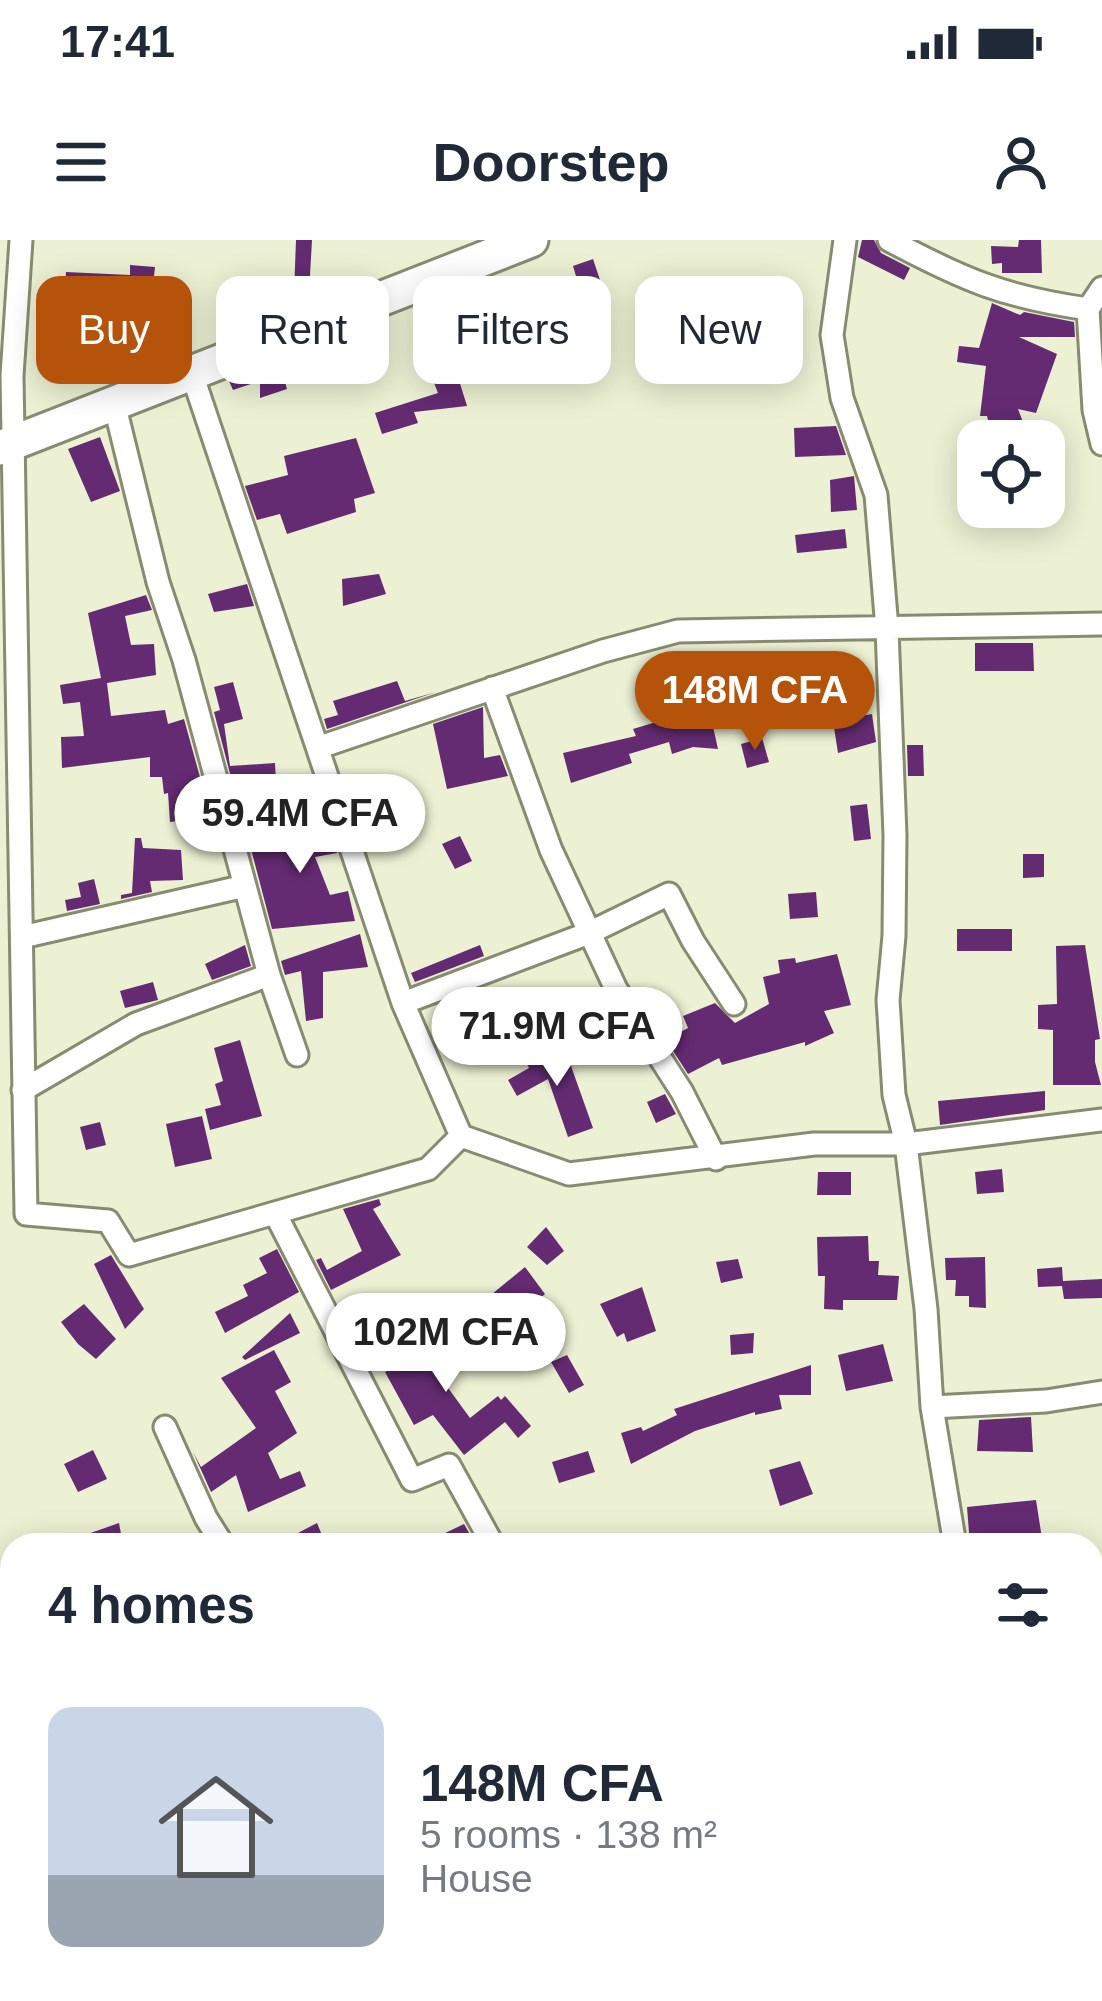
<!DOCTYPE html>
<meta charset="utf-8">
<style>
body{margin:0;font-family:Arial,sans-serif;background:#f6f6f7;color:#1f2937;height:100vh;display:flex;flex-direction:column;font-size:45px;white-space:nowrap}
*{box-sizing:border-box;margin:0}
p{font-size:39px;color:#747a83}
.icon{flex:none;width:66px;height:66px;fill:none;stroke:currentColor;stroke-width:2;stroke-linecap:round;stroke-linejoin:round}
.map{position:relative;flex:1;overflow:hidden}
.side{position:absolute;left:0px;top:1293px;width:1104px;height:468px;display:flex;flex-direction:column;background:#fff;border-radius:36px 36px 0 0;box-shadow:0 6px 30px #0003}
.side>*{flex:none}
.hud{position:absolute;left:36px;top:36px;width:1032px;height:108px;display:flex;gap:24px}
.controls{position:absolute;left:957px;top:180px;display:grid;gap:24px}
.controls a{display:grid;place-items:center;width:108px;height:108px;border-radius:24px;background:#fff;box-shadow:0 6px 30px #0003;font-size:60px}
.price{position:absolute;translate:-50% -102px;padding:0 27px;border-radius:42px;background:#fff;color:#222;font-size:39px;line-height:78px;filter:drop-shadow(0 3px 6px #0008)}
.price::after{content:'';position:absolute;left:50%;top:72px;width:36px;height:27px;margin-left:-18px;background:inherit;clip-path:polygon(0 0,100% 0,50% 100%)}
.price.current{background:#b45309;color:#fff}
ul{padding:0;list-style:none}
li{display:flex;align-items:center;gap:36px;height:300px;padding:0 48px}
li+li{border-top:3px solid #e0e1e3}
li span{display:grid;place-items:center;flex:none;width:336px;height:240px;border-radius:24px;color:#555}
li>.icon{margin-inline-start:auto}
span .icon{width:144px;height:144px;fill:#fffc;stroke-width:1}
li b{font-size:51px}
h2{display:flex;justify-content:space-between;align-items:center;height:144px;padding:0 48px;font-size:51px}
.chip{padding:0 42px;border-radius:24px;background:#fff;box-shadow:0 6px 30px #0003;font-size:42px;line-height:108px}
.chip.current{background:#b45309;color:#fff}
.status{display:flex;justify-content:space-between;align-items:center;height:84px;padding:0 60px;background:#fff;direction:ltr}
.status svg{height:33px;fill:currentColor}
header{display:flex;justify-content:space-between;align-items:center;height:156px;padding:0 48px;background:#fff;font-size:54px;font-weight:800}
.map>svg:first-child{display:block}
</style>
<div class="status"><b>17:41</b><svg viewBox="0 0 49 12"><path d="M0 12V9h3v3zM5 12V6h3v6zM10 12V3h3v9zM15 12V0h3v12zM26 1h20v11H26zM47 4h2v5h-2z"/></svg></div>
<header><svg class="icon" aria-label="menu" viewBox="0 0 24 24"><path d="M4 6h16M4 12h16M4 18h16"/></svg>Doorstep<svg class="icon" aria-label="person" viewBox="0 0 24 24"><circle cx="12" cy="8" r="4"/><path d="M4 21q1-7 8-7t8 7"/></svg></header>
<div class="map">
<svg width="1102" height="1761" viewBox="0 0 1102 1761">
<rect width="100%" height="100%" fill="#ecf1d3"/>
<!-- building -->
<path fill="#642b72" d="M296,0h16l-3,53h-15z
M862,0h12l7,13 29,15 -6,12 -46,-23z
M1019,0h22l1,33h-40v-10l-10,1 -1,-18 27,1z
M593,19l9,27 -21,7 -8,-27z
M130,25l25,2 -3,27 -87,-3 1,-19 64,3z
M992,63l28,12 4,-3 50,10 1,15h-56l38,17 -21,59 -18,-4 8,21 -12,4 3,7h-24l-6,-25h-7l6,-50 -29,-4 2,-16 20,2z
M451,74l8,27 -22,7 -8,-29z
M796,76v18l-65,4 -1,-18z
M279,121l8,28 -27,9v-17l-27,9 -4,-9z
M453,121l14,45 -53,6 4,11 -36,11 -7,-21 63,-20 -9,-23z
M836,186l10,29 -51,2 -1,-29z
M100,197l20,54 -29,11 -23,-53z
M356,198l19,55 -21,6 2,13 -69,22 -7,-20 -23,6 -12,-34 43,-11 -4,-19z
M854,236l3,34 -26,2 -1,-32z
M845,289l2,19 -50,5 -2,-18z
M379,334l7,20 -43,12 -1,-27z
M247,344l7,22 -40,6 -6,-18z
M146,355l6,15 -27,6 6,29 23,-1 2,31 -49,8 4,33 54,-6 3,14 16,-5 27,98 -41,5 -2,-29 -4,1 -2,-17h-12v-20l-88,11 -1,-31 23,-1 -4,-34 -17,2 -3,-19 41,-7 -13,-65z
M975,403h58l1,28h-59z
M397,441l8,20 31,-9 -109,37 -3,-10 14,-4 -5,-14z
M233,442l10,37 -19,5 6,42 45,-3 1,20 -43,2 -19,-73 6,-2 -6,-23z
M483,467l1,51 16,-3 8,21 -61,13 -14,-65z
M696,470l5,16 11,-4 6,27 -25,-2 -21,7 -3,-12 -40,12 3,9 -61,20 -8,-30 73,-17 -3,-7z
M872,474l4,28 -38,11 -5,-32z
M762,498l7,24 -22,6 -6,-24z
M907,505h16l1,31h-16z
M399,538l5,28 -37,11 -7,-27z
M867,564l4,35 -17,2 -4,-35z
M321,566l16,47 -22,4 15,38 18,-4 7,30 -83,8 -21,-80 42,-13 -6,-17z
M460,596l12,25 -17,8 -13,-25z
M135,598h6l2,10 38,2 2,30 -33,1 2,11 -31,7v-4l11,-2z
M1023,614h21v23l-21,1z
M94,639l6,25 -33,7 -2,-11 16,-3 -3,-14z
M816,652l2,25 -28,2 -2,-25z
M957,689h55v22h-55z
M360,694l8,33 -45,5v46l-17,3 -5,-50 -16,4 -4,-14z
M245,705l6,21 -39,14 -7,-16z
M480,705l4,11 -69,26 -4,-9z
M1085,705l15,94 -5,1v22l6,23h-48v-55l-15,-1v-24l19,-1 -1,-58z
M837,714l14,51 -27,6 10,22 -29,13v-4l-83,23 -3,-7 -31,16 -22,-34 22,-12 -5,-12 32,-13 20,20 34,-19 -6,-27 17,-4 -2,-13 17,-2 1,5z
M153,742l5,18 -33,8 -5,-17z
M609,766l8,13 -36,23 -8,-19z
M240,800l22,76 -52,14 -5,-21 16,-4 -6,-21 8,-3 -9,-33z
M565,809l28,79 -25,9 -20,-58 -31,17 -9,-16 21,-12 -2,-4z
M1045,851v19l-105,15 -2,-24z
M665,854l11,20 -20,9 -9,-21z
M202,876l10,43 -37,8 -9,-43z
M100,882l6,23 -20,5 -6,-23z
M1002,929l2,23 -27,2 -2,-22z
M818,932h33v23h-34z
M379,959l2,6 -8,4 28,46 -70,35 -15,-30 5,-2 6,12 35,-19 -19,-42z
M546,987l18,24 -17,14 -20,-18z
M868,996l1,25h10l-1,14 21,1 -2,24h-54v10l-19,-1 1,-33h-7l-1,-39z
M277,1009l22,43 -74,41 -10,-21 33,-16 -5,-11 24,-12 -8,-15z
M111,1015l33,54 -19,20 -31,-65z
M985,1017l1,51 -17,-1v-11h-14l1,-16h-10l-1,-22z
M738,1019l5,19 -22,5 -5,-21z
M525,1027l20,27 -29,26 -24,-26z
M1062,1027l1,14 39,-2v19l-38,1 -2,-13 -24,1 -1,-18z
M642,1047l14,44 -29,11 -3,-9 -7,4 -17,-33z
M84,1064l32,35 -20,20 -18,-15 -17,-22z
M290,1073l10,20 -55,27 -3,-3z
M434,1085l16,18 -18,15 11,23 27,37 28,-22 3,4 4,-4 26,30 -13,12 -13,-16 -41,33 -31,-40 -19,10 -29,-53 28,-15 -12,-17 17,-13 5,7z
M754,1093l-1,20 -22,2 -1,-20z
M883,1104l10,37 -47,10 -8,-36z
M274,1110l17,32 -16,9 22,42 -29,20 12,26 20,-8 6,15 -58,26 -12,-37 -25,17 -18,-40 8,15 55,-39 -35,-50z
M567,1115l17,30 -15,8 -18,-31z
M811,1125v30h-32l3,14 -27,6v-3l-60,19 -64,33 -10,-31 20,-6 2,4 34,-16 -3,-6z
M1031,1177l2,35 -56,-1 2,-31z
M93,1210l14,29 -29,13 -14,-28z
M588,1211l7,21 -36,11 -7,-21z
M800,1221l13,33 -33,12 -11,-36z
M1036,1260l7,45h-73l-3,-38z
M119,1283l4,22h-58v-3z
M317,1283l9,22h-51z
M464,1284l12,21h-56z"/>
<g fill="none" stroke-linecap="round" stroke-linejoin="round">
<!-- street casing -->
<g stroke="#878c71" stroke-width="27">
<path id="street" d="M21,0l-9,136 14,838 82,7 21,34 299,-86 33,-33
M845,0l-13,95 10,63 34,97 11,134 8,206 -1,101 -6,64 6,95 12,49 20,165 6,98 23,138
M889,0c75,40 115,57 199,69l6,101 8,34
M1088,69l14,-21
M192,134l211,629 58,133 108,38 245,-30h92l196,-24
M114,163l44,179 26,78 85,315 28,80
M492,448l59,162 65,139 66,103 34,67
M320,507l283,-96 75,-20 424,-7
M22,697l223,-51
M403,763l186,-70 80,-39 24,47 41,63
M23,850l113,-66 133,-49
M275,973l137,267 37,-15 44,80
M932,1167l114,-6 56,-9
M165,1187l41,91 17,27
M1092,1380l10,-1
M1092,1538l10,-2
M507,1749l3,12
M808,1749l1,12
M1028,1749l3,12"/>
</g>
<!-- primary casing -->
<g stroke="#878c71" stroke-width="39">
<path id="primary" d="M0,208l531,-208"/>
</g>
<!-- street -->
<use href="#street" stroke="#fff" stroke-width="21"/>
<!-- primary -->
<use href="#primary" stroke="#fff" stroke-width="33"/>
</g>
</svg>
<div class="controls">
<a><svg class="icon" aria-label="locate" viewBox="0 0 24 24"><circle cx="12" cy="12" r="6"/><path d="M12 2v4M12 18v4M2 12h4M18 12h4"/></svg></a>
</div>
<b class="price current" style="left:755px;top:513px">148M CFA</b>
<b class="price" style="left:300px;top:636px">59.4M CFA</b>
<b class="price" style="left:557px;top:849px">71.9M CFA</b>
<b class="price" style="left:446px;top:1155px">102M CFA</b>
<div class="hud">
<a class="chip current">Buy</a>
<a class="chip">Rent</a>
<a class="chip">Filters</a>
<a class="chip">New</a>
</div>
<section class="side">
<h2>4 homes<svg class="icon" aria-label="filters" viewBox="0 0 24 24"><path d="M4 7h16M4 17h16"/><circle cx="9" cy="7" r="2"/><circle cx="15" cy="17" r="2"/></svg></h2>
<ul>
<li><span style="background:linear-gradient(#c9d6e8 70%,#9aa5b1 0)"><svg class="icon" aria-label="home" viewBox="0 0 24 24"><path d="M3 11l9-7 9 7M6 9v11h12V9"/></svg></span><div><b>148M CFA</b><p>5 rooms · 138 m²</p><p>House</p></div></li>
</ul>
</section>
</div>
